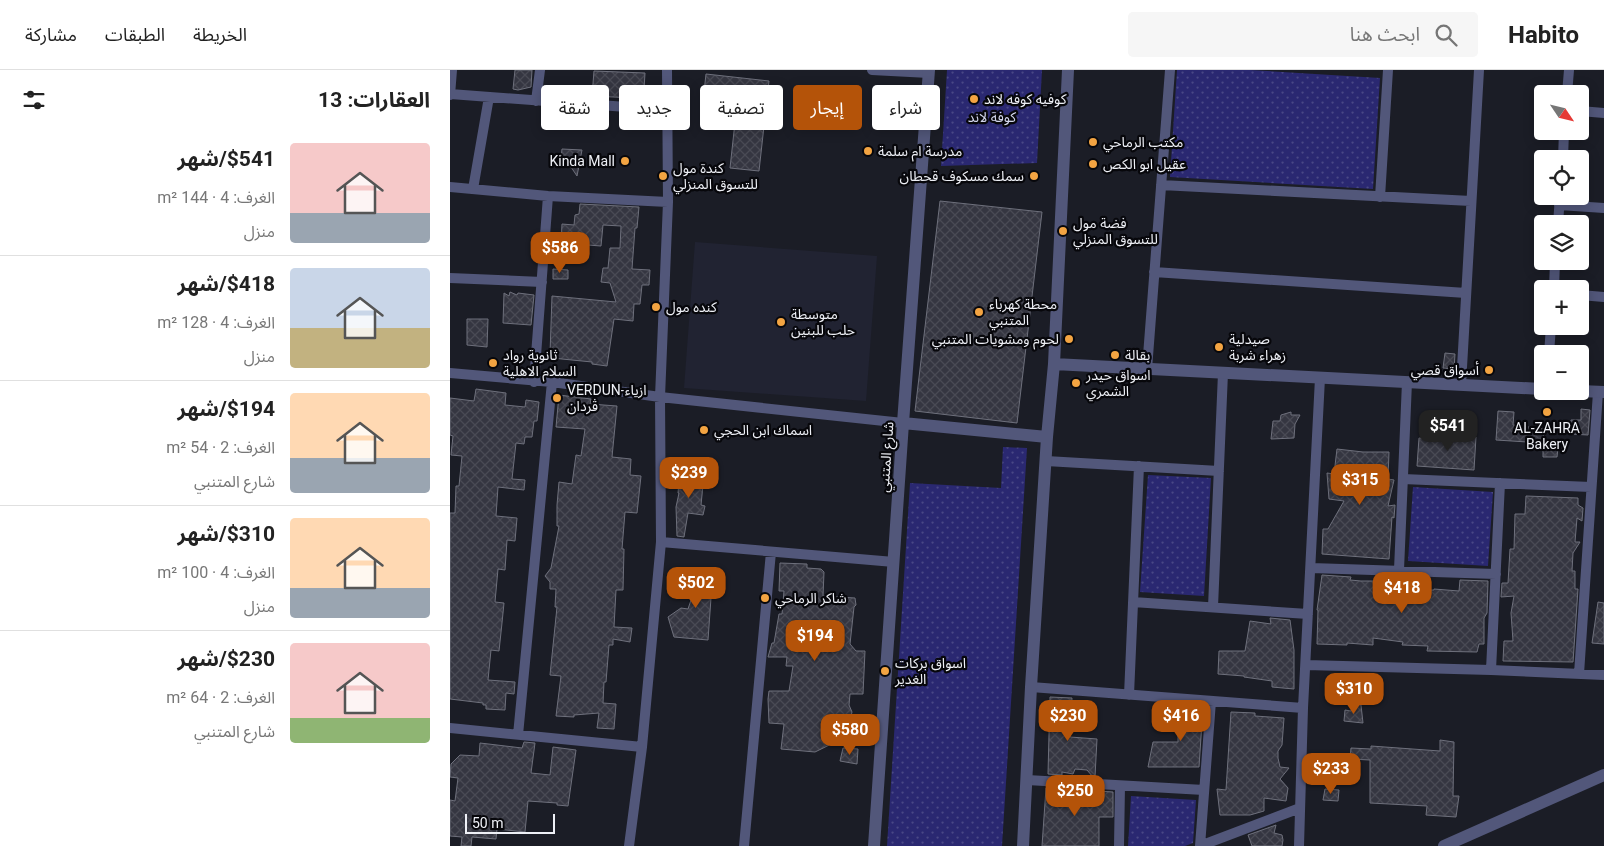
<!DOCTYPE html>
<html lang="ar">
<meta charset="utf-8">
<style>
body{margin:0;font-family:Roboto,"Noto Sans Arabic",sans-serif;background:#f6f6f6;color:#222;direction:rtl;height:100vh;display:flex;flex-direction:column;font-size:19px;white-space:nowrap}
*{box-sizing:border-box;margin:0}
p{font-size:16px;color:#767676}
.icon{flex:none;width:28px;height:28px;fill:none;stroke:currentColor;stroke-width:2;stroke-linecap:round;stroke-linejoin:round}
.map{position:relative;flex:1;overflow:hidden;direction:ltr}
.side{display:flex;flex-direction:column;background:#fff;width:450px}
.side>*{flex:none}
.hud{position:absolute;left:15px;top:15px;width:475px;height:45px;direction:rtl;display:flex;gap:10px}
.needle{width:32px;rotate:125deg}
.buttons{position:absolute;left:1084px;top:15px;display:grid;gap:10px}
.buttons a{display:grid;place-items:center;width:55px;height:55px;border-radius:5px;background:#fff;box-shadow:0 2px 12px #0003;font-size:25px}
.scale{position:absolute;left:15px;bottom:12px;width:90px;box-sizing:border-box;padding-left:5px;border:2px solid #eef0f6;border-top:0;font-size:14px;line-height:18px;white-space:nowrap;color:#eef0f6;-webkit-text-stroke:4px #07070b;paint-order:stroke}
.price{position:absolute;translate:-50% -42px;padding:0 11px;border-radius:10px;background:#b45309;color:#fff;font-size:16px;line-height:32px;filter:drop-shadow(0 1px 2px #0008)}
.price::after{content:'';position:absolute;left:50%;top:30px;width:15px;height:11px;margin-left:-8px;background:inherit;clip-path:polygon(0 0,100% 0,50% 100%)}
.price.current{background:#222;color:#fff}
ul{padding:0;list-style:none}
li{display:flex;align-items:center;gap:15px;height:125px;padding:0 20px}
li+li{border-top:1px solid #e0e0e0}
li span{display:grid;place-items:center;flex:none;width:140px;height:100px;border-radius:5px;color:#555}
li>.icon{margin-inline-start:auto}
span .icon{width:60px;height:60px;fill:#fffc;stroke-width:1}
li b{font-size:21px}
h2{display:flex;justify-content:space-between;align-items:center;height:60px;padding:0 20px;font-size:21px}
.chip{padding:0 18px;border-radius:5px;background:#fff;box-shadow:0 2px 12px #0003;font-size:18px;line-height:45px}
.chip.current{background:#b45309;color:#fff}
header{display:flex;align-items:center;gap:30px;box-sizing:border-box;height:70px;padding:0 25px;background:#fff;border-bottom:1px solid #e0e0e0}
header strong{font-size:24px}
nav{display:flex;gap:28px;margin-inline-start:auto;font-size:18px}
.search{width:350px;height:45px;background:#f6f6f6;display:flex;align-items:center;gap:12px;box-sizing:border-box;padding:0 18px;border-radius:5px;color:#767676;font-size:19px}
main{display:flex;flex:1;min-height:0}
.map>svg:first-child{display:block}
</style>
<header>
<strong>Habito</strong>
<div class="search"><svg class="icon" aria-label="search" viewBox="0 0 24 24"><circle cx="10" cy="10" r="6"/><path d="M15 15l6 6"/></svg>ابحث هنا</div>
<nav><a>الخريطة</a><a>الطبقات</a><a>مشاركة</a></nav>
</header>
<main>
<div class="map">
<svg width="1154" height="776" viewBox="0 0 1154 776">
<defs>
<pattern id="green-dots" width="8" height="8" patternUnits="userSpaceOnUse" patternTransform="scale(1.25)"><rect width="8" height="8" fill="#2a2871"/><path d="M2 2h.1M6 6h.1" fill="none" stroke="#494886" stroke-width="1.8" stroke-linecap="round"/></pattern>
<pattern id="building-cross-hatch" width="8" height="8" patternUnits="userSpaceOnUse" patternTransform="scale(1.25)"><rect width="8" height="8" fill="#353641"/><path d="M0 0l8 8M0 8l8-8" fill="none" stroke="#494a54"/></pattern>
</defs>
<rect width="100%" height="100%" fill="#1b1d26"/>
<!-- built -->
<path fill="#212332" d="M245,172l182,14 -11,145 -182,-13z"/>
<!-- green -->
<path fill="url(#green-dots)" d="M497,0h95l-5,93 -96,3z
M727,0h73l130,8 -7,111 -203,-12z
M553,377l24,1 -25,398h-115l23,-363 91,5z
M698,405l63,3 -7,118 -64,-4z
M963,417l80,5 -5,74 -80,-5z
M681,726l65,4 -3,43 -8,3h-57z"/>
<!-- building -->
<path fill="url(#building-cross-hatch)" stroke="#6e707c" d="M65,0h17l-1,17 -13,3 -5,-1z
M144,1l51,2 -1,16 -9,-1 -1,10 -42,-2z
M256,4l63,7 -10,90 -29,-3 7,-64 -34,-3z
M112,79l20,1 -5,26 -6,-9h-11z
M490,131l102,11 -25,211 -102,-12z
M130,134l59,3 -2,21h-2l-3,41 18,1 -1,15h-7l-2,19h-6l-1,17 -19,-2 -7,47 -15,-2v-2l-40,-4v-4h-2l2,-58 64,6 -6,-19 -9,-1 2,-14h5l2,-20h10l1,-22 -18,-1 -2,21 -40,-3 1,-19 12,1 1,-10 4,-1z
M103,199l15,1v9h-15z
M60,222l7,3 1,-2 16,2 -3,30 -28,-2 1,-30 5,3z
M17,249h21l-1,28 -20,-2z
M995,283l10,1 -1,15 -11,-1z
M26,319l30,4 -1,12 20,2 1,-7 13,2 -2,19h-3l-2,16h-7l-1,7 -8,-1 -4,36 13,1 -1,10 -26,-3 -2,29 21,2 -2,23 -8,-1 -2,30 -7,-1 -3,33 9,1 -2,20 -3,28 -8,-1 -3,30 27,2 -1,12 -8,-1 -1,17 -19,-1v-4h-3v-2l-33,-4v-186h5l1,-27h3l3,-30 -11,-1 2,-19 -3,-1v-37l24,3z
M109,325l32,4 -1,5 27,2 -5,51 19,2 -1,16 11,1 -4,37 -12,-1 -3,37h2l-1,41h-7l-2,37 18,1 -2,14 -17,-3v6h-4l-3,37h-2l-1,21 13,1 -2,25 -17,-1 2,-15 -25,2v2l-18,-1 5,-40 -11,-1 7,-68h-2l1,-18h-6v-7l-5,-6 6,-8 8,-42h-2v-21l2,-23 13,2 4,-29 5,1 4,-27 -29,-2z
M1131,339l9,1 -2,25 -18,-1 1,-14h10z
M1048,341l16,1 -1,13 31,4 -1,14 -47,-3z
M841,342v3h9l-5,9 -1,14 -23,1 2,-18h7l1,-6z
M990,365l36,2 -2,33 -57,-4 2,-28 21,1z
M1093,378h15l-1,9h-14z
M887,379l26,3h26l-1,27 6,1 -6,26 7,-1 -1,13 -2,-1 -3,42 -67,-5 1,-25h5l16,-28 -15,-2 -2,-26 7,1z
M230,401l24,4 -3,30 4,1 -2,9 -15,-2 -4,24 -7,-1 -1,-29 3,-14h-1z
M1076,426l52,2v7l5,3 -1,13 -5,-3 -2,24h5l-7,11 -1,18h3v18h3l-5,73 -70,-1 1,-20h9l-2,-28 3,-17 -13,1 1,-14h6l2,-34h4l1,-35h10z
M330,493l27,1v4l14,1 3,3 -1,24 32,2 1,7 -2,2 -4,37 6,7h9l-2,43h-13l-1,11 3,7 -4,17 12,1 -45,22 -34,-3 3,-25 -15,-1 -1,-24 1,-8h20l4,-25h-7l1,-9h-19l4,-14h2l5,-29h3l2,-23h-5z
M246,498l21,3 -2,14 -3,-1 -4,56 -34,-3 -6,-20 13,-9 7,1 3,-9h-1z
M872,505l29,2 -1,3 11,1h17v-4l27,1 -1,13 30,-1v-1l25,2 1,-11 28,1 -1,32 -3,5v26h-5l-2,8 -50,-1 1,-5 -26,-1 1,-3 -30,-4v7l-26,-2v2l-30,-1 1,-34h-1z
M1148,532l6,1v41l-12,-1z
M820,548l20,2 4,30v39l-22,-2v-6l-28,-4v-1l-26,-2 1,-23h26l5,-30 21,3z
M600,627l22,1 -2,39 27,2 -2,38h-2l-6,-7 -12,-1 -2,5 -11,-2v3l-14,-1z
M903,634l8,1 2,18 -19,-2 1,-11 6,1z
M731,635l22,2 -4,60h-51l5,-25h25v-19z
M781,642l24,1v3l29,2 -2,27 -4,6v7l2,9 9,1 -9,11 8,9 -2,13 -22,-3v13l-14,4h-30l-3,-26 9,1z
M990,670l14,2 -1,54h6l-3,21 -30,-2 1,-9 -57,-3v-43l-20,-1 1,-11 20,1v-3l69,5z
M74,672l11,1 -4,30 19,2 3,-28 23,3 -8,56 -11,-1v-2l-29,-2 -3,31 -28,-3 -1,10 -24,-2 -1,9h-10l1,-9 -12,-1v-36l5,1 3,-23 -8,-1 1,-13 9,-9 19,1 1,-13 42,5z
M393,678l15,1 -1,15 -17,-3z
M596,718l17,1v3l19,2v-4l31,2v25h-14v29h-57z
M875,719l14,1 -1,11 -15,-1z
M826,755l-2,8 8,2 1,5 -1,6h-30l-4,-11z"/>
<g fill="none" stroke-linecap="round" stroke-linejoin="round">
<!-- minor -->
<path stroke="#52577a" stroke-width="10" d="M422,0l57,3
M0,24l217,16
M1117,24l2,-24
M0,25l2,-25
M86,31l4,-31
M1130,41l24,2
M1113,89l1,-28
M711,115l310,16
M0,117l98,9 120,6
M23,119l16,-92
M930,127l8,-127
M1109,135l45,3
M1108,154l2,-28
M704,202l312,21
M0,208l92,4
M1104,219l1,-28
M1130,225l24,2
M1099,284l2,-28
M697,299l23,-299
M0,303l102,9 108,15 243,26
M84,312l14,-186
M1011,315l18,-315
M596,391l173,10
M953,409l188,8
M211,472l233,20
M861,498l185,6
M949,500l8,-188
M683,532l175,12
M763,537l10,-234
M856,595l185,5 113,5
M1041,600l9,-187
M1129,604l19,-282
M581,617l272,21
M679,625l10,-229
M0,658l192,19
M68,665l34,-353
M577,710l177,10
M179,776l13,-99 19,-205 -1,-145 8,-195 -1,-132
M294,776l27,-294
M669,776l1,-60
M750,776l11,-145
M750,776l100,-38
M849,776l4,-138 17,-330"/>
<!-- tertiary -->
<path stroke="#52577a" stroke-width="12" d="M604,294l488,25
M1130,321l24,1
M453,353l144,14
M424,776l29,-423 26,-353
M573,776l8,-159 16,-250 7,-73 14,-294
M994,776l160,-71"/>
</g>
<!-- markers -->
<g fill="#f3a442" stroke="#07070b" stroke-width="2">
<circle cx="524" cy="29" r="5"/>
<circle cx="643" cy="72" r="5"/>
<circle cx="418" cy="81" r="5"/>
<circle cx="175" cy="91" r="5"/>
<circle cx="643" cy="94" r="5"/>
<circle cx="213" cy="106" r="5"/>
<circle cx="584" cy="106" r="5"/>
<circle cx="613" cy="161" r="5"/>
<circle cx="206" cy="237" r="5"/>
<circle cx="529" cy="242" r="5"/>
<circle cx="331" cy="252" r="5"/>
<circle cx="619" cy="269" r="5"/>
<circle cx="769" cy="277" r="5"/>
<circle cx="665" cy="285" r="5"/>
<circle cx="43" cy="293" r="5"/>
<circle cx="1039" cy="300" r="5"/>
<circle cx="626" cy="313" r="5"/>
<circle cx="107" cy="328" r="5"/>
<circle cx="1097" cy="342" r="5"/>
<circle cx="254" cy="360" r="5"/>
<circle cx="315" cy="528" r="5"/>
<circle cx="435" cy="601" r="5"/>
</g>
<g text-anchor="middle" dominant-baseline="central" stroke-width="4.5" stroke-linejoin="round" paint-order="stroke">
<!-- poi labels -->
<g font-size="14" fill="#eef0f6" stroke="#07070b" text-anchor="start">
<text x="534" y="29">كوفيه كوفه لاند</text>
<text x="653" y="72">مكتب الرماحي</text>
<text x="428" y="81">مدرسة ام سلمة</text>
<text x="165" y="91" text-anchor="end">Kinda Mall</text>
<text x="653" y="94">عقيل ابو الكص</text>
<text x="223" y="98">كندة مول<tspan x="223" dy="16">للتسوق المنزلي</tspan></text>
<text x="574" y="106" text-anchor="end">سمك مسكوف قحطان</text>
<text x="623" y="153">فضة مول<tspan x="623" dy="16">للتسوق المنزلي</tspan></text>
<text x="539" y="234">محطة كهرباء<tspan x="539" dy="16">المتنبي</tspan></text>
<text x="216" y="237">كنده مول</text>
<text x="341" y="244">متوسطة<tspan x="341" dy="16">حلب للبنين</tspan></text>
<text x="609" y="269" text-anchor="end">لحوم ومشويات المتنبي</text>
<text x="779" y="269">صيدلية<tspan x="779" dy="16">زهراء شربة</tspan></text>
<text x="53" y="285">ثانوية رواد<tspan x="53" dy="16">السلام الاهلية</tspan></text>
<text x="675" y="285">بقالة</text>
<text x="1029" y="300" text-anchor="end">أسواق قصي</text>
<text x="636" y="305">اسواق حيدر<tspan x="636" dy="16">الشمري</tspan></text>
<text x="117" y="320">VERDUN-ازياء<tspan x="117" dy="16">ڤردان</tspan></text>
<text x="1097" y="358" text-anchor="middle">AL-ZAHRA<tspan x="1097" dy="16">Bakery</tspan></text>
<text x="264" y="360">اسماك ابن الحجي</text>
<text x="325" y="528">شاكر الرماحي</text>
<text x="445" y="593">اسواق بركات<tspan x="445" dy="16">الغدير</tspan></text>
</g>
<!-- park labels -->
<g font-size="14" fill="#d3d6ed" stroke="#07070b">
<text x="542" y="47">كوفة لاند</text>
</g>
<!-- street labels -->
<g font-size="14" fill="#eef0f6" stroke="#07070b">
<text transform="translate(436 387) rotate(-86)">شارع المتنبي</text>
</g>
</g>
</svg>
<div class="buttons">
<a><svg class="needle" viewBox="-14 -14 28 28"><path d="M0-13l5 13h-10z" fill="#e53935"/><path d="M0 13l5-13h-10z" fill="#767676"/></svg></a>
<a><svg class="icon" aria-label="locate" viewBox="0 0 24 24"><circle cx="12" cy="12" r="6"/><path d="M12 2v4M12 18v4M2 12h4M18 12h4"/></svg></a>
<a><svg class="icon" aria-label="layers" viewBox="0 0 24 24"><path d="M12 4l9 5-9 5-9-5zM3 14l9 5 9-5"/></svg></a>
<a>+</a>
<a>−</a>
</div>
<div class="scale">50 m</div>
<b class="price" style="left:110px;top:204px">$586</b>
<b class="price current" style="left:998px;top:382px">$541</b>
<b class="price" style="left:239px;top:429px">$239</b>
<b class="price" style="left:910px;top:436px">$315</b>
<b class="price" style="left:246px;top:539px">$502</b>
<b class="price" style="left:952px;top:544px">$418</b>
<b class="price" style="left:365px;top:592px">$194</b>
<b class="price" style="left:904px;top:645px">$310</b>
<b class="price" style="left:618px;top:672px">$230</b>
<b class="price" style="left:731px;top:672px">$416</b>
<b class="price" style="left:400px;top:686px">$580</b>
<b class="price" style="left:881px;top:725px">$233</b>
<b class="price" style="left:625px;top:747px">$250</b>
<div class="hud">
<a class="chip">شراء</a>
<a class="chip current">إيجار</a>
<a class="chip">تصفية</a>
<a class="chip">جديد</a>
<a class="chip">شقة</a>
</div>
</div>
<section class="side">
<h2>العقارات: 13<svg class="icon" aria-label="filters" viewBox="0 0 24 24"><path d="M4 7h16M4 17h16"/><circle cx="9" cy="7" r="2"/><circle cx="15" cy="17" r="2"/></svg></h2>
<ul>
<li><span style="background:linear-gradient(#f6c9c9 70%,#9aa5b1 0)"><svg class="icon" aria-label="home" viewBox="0 0 24 24"><path d="M3 11l9-7 9 7M6 9v11h12V9"/></svg></span><div><b>$541/شهر</b><p>الغرف: 4 · 144 m²</p><p>منزل</p></div></li>
<li><span style="background:linear-gradient(#c9d6e8 60%,#c2b280 0)"><svg class="icon" aria-label="home" viewBox="0 0 24 24"><path d="M3 11l9-7 9 7M6 9v11h12V9"/></svg></span><div><b>$418/شهر</b><p>الغرف: 4 · 128 m²</p><p>منزل</p></div></li>
<li><span style="background:linear-gradient(#ffd9b3 65%,#9aa5b1 0)"><svg class="icon" aria-label="home" viewBox="0 0 24 24"><path d="M3 11l9-7 9 7M6 9v11h12V9"/></svg></span><div><b>$194/شهر</b><p>الغرف: 2 · 54 m²</p><p>شارع المتنبي</p></div></li>
<li><span style="background:linear-gradient(#ffd9b3 70%,#9aa5b1 0)"><svg class="icon" aria-label="home" viewBox="0 0 24 24"><path d="M3 11l9-7 9 7M6 9v11h12V9"/></svg></span><div><b>$310/شهر</b><p>الغرف: 4 · 100 m²</p><p>منزل</p></div></li>
<li><span style="background:linear-gradient(#f6c9c9 75%,#8fb573 0)"><svg class="icon" aria-label="home" viewBox="0 0 24 24"><path d="M3 11l9-7 9 7M6 9v11h12V9"/></svg></span><div><b>$230/شهر</b><p>الغرف: 2 · 64 m²</p><p>شارع المتنبي</p></div></li>
</ul>
</section>
</main>
